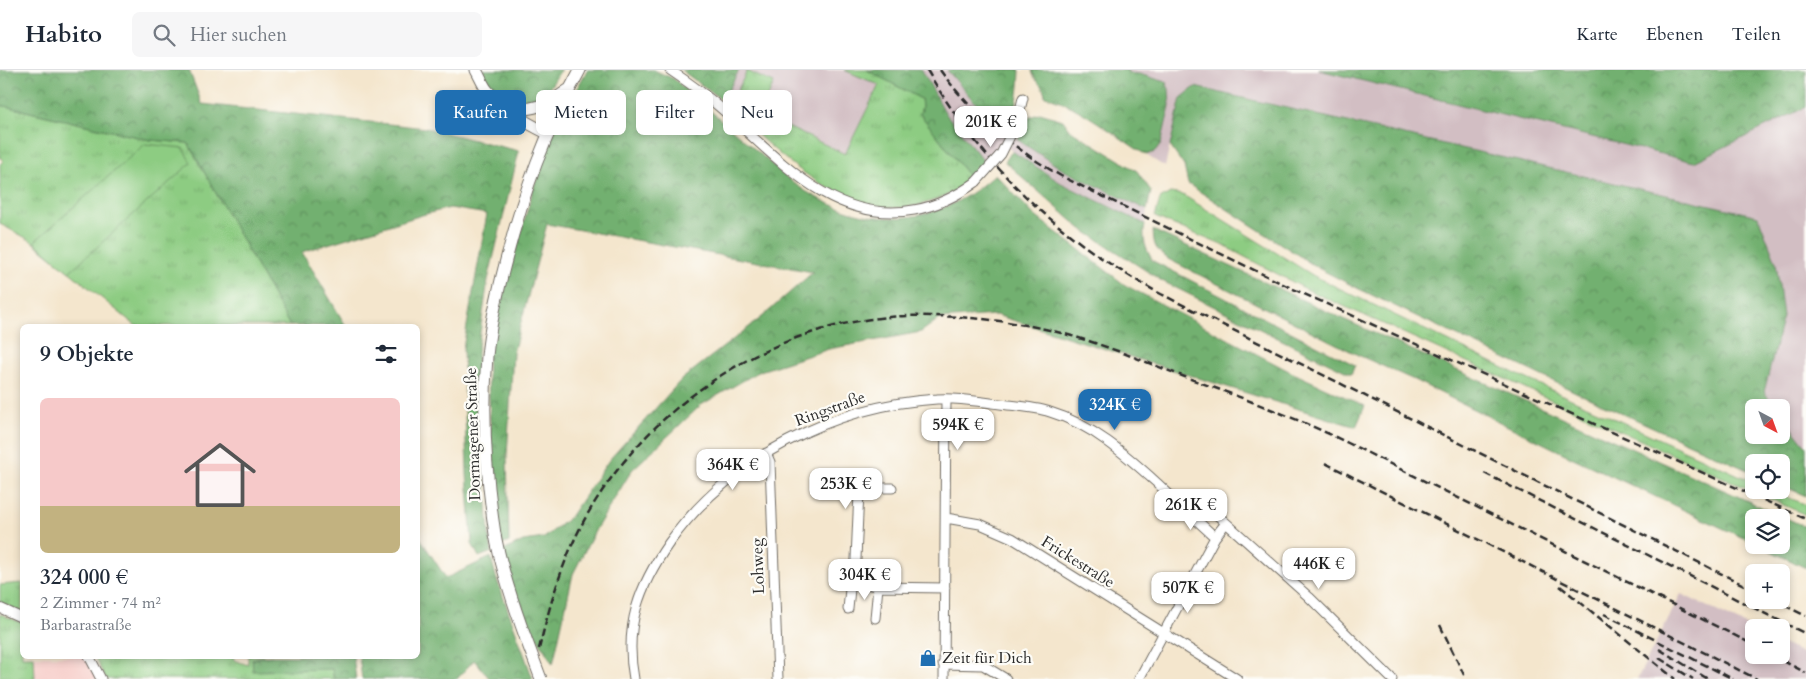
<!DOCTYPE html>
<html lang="de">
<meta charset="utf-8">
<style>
body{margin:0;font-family:Cardo,serif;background:#f6f6f7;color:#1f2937;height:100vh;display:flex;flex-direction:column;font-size:19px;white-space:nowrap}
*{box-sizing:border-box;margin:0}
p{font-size:16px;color:#747a83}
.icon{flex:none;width:28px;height:28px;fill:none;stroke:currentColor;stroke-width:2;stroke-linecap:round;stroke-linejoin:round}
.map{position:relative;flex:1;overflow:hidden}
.drawer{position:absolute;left:20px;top:254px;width:400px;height:335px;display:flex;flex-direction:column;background:#fff;border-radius:8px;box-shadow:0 2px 8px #0003}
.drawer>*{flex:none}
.guide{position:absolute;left:435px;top:20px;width:475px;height:45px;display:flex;gap:10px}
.needle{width:32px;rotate:139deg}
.tools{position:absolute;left:1745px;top:329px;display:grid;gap:10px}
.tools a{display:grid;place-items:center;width:45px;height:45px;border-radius:8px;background:#fff;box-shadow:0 2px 8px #0003;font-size:25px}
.price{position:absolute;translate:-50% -42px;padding:0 11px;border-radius:10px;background:#fff;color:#222;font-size:16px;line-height:32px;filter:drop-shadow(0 1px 2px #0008)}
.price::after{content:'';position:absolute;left:50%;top:30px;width:15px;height:11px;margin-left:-8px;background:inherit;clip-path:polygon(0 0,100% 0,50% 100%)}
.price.on{background:#1f6fb2;color:#fff}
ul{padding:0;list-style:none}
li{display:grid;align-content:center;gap:10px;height:265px;padding:0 20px}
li+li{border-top:1px solid #e0e1e3}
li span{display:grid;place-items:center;height:155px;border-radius:8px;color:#555}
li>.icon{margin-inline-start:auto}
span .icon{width:90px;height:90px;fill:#fffc;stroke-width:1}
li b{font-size:21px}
h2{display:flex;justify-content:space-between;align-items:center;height:60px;padding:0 20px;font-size:21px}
.tag{padding:0 18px;border-radius:8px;background:#fff;box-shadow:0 2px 8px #0003;font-size:18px;line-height:45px}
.tag.on{background:#1f6fb2;color:#fff}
header{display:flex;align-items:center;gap:30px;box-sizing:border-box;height:70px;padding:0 25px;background:#fff;border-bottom:1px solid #e0e1e3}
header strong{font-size:24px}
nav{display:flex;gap:28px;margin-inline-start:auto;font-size:18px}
.search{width:350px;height:45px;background:#f6f6f7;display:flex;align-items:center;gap:12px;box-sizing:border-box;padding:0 18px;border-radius:8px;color:#747a83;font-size:19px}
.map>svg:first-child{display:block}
</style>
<header>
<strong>Habito</strong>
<div class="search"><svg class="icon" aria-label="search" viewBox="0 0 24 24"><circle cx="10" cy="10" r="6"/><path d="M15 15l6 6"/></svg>Hier suchen</div>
<nav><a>Karte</a><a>Ebenen</a><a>Teilen</a></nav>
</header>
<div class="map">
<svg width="1806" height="609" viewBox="0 0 1806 609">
<defs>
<pattern id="grass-tufts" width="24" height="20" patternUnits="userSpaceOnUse" patternTransform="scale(1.25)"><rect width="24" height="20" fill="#8dcc82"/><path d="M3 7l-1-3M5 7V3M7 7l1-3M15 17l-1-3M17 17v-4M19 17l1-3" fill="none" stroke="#7aaf70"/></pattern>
<pattern id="forest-crowns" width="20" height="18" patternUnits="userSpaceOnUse" patternTransform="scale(1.25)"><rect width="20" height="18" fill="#72b070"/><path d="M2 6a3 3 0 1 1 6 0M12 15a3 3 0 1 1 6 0" fill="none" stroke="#5e8f5c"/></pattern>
</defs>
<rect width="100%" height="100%" fill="#fdfcf7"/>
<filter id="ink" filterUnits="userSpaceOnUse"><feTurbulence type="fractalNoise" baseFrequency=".02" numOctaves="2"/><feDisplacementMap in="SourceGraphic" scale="10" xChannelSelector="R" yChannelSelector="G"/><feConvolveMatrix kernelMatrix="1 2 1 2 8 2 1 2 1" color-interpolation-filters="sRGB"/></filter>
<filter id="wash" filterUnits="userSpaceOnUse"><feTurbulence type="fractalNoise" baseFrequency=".0096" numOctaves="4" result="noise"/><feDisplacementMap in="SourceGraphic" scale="20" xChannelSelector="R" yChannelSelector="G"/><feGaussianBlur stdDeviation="1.12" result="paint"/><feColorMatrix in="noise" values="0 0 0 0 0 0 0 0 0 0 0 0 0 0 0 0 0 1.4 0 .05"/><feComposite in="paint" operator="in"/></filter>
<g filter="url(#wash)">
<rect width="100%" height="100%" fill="#f4e6cd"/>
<!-- built -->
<path fill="#f7d0cc" d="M34,586h50l14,23h-63z"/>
<!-- industrial -->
<path fill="#d2bec3" d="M739,0h105l35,14 -34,70 -85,-40 13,-30 -26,-13 -18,37 -6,-7z
M922,0h25l33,38 27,24 56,38 84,40 -2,14 -84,-41 -49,-32 -11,-9 -15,22 -40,-50z
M1128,0h191l375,92 112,-55v339l-25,-32v-6l-5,-1 -12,-15 19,-76 -25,-100 -562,-129 -15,11 -16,69 -19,-12 6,-1 18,-58 -1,-7 -3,-7 -39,-9z
M1681,524l73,35v26h27v-12l25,12v24h-169z"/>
<!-- grass -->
<path fill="url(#grass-tufts)" stroke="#5c7c56" d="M844,0h23l54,29 1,7 -2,8 51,65c-11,11 -25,17 -39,22 -78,29 -151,-44 -203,-93l18,-37 27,12 -14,31 85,40 34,-69z
M0,35l150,35 38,3 102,183h-154l-106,-86 -30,-16v-60l3,-3 -3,-4z
M1170,123l13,2 131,81 200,97 240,109v8h17l35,15v10l-498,-225 -84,-44 -69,-29 5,-18z
M22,513v30l-22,-11v-17z
M0,544l22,9v33h12l1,23h-35z
M94,586h139l1,4 14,5v-9h24l-20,3 80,10 2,10h-228z"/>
<!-- forest -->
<path fill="url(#forest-crowns)" stroke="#4e6e4e" d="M0,0h189l13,34 224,24 93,23 -31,129 -11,73 12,182 3,17 -13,5 -7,-13 -5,-70 -4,-126 24,-134 -37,-6 -28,7 -120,37 44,74h-56l-102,-183 -38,-3 -150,-35z
M483,0h78c-7,10 -18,32 -30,36 -15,6 -34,-10 -42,-22 -3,-4 -5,-9 -6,-14z
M587,0h67l20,9c27,24 55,48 83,72 18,16 36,34 57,45 63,35 128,28 181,-22l39,41 91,70 166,87 74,34 -9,21 -360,-112 -57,4 -18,13 -92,17 -69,22 -59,34 -69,65 -36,59 -23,45 -20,90c-21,-35 -46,-71 -54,-111l24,-12 21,-3 26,-21 39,-57 73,-81 80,-62 51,-45 -266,-48 -34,129 -6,103 2,86 -13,6 -9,-194 47,-168 18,-52z
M681,0h58l-16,31z
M867,0h55l24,44 40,50 -15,15 -51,-65 2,-8 -1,-7z
M947,0h73c-1,23 -3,41 -13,62l-27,-24z
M1032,0h96l-1,3 12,1 27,8 3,7 1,17 -9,38 -6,8 -9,3c-29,-18 -69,-51 -101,-59 0,-11 -12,-15 -13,-26z
M1319,0h487v37l-112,55z
M1195,17l563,129 18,46 7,54 -19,76 12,15 -22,1v27h27v-21l25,32v50l-25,-11v-23h-27v11l-172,-78 -223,-106 -41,-21 -130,-84 -4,-18 -14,-20 11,-48z
M1040,43l23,7 6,9 68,42 14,20 -4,19 -84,-40 -45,-30 8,-21z
M1012,81l49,32 84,41c-3,15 0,24 8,37l202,104 -4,9 -189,-93 -82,-53 -75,-66z
M1153,160l188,88 465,209v41l-48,-23h23v-27h-27v25l-183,-86 -157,-77 -56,-25 -190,-96c-13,-10 -14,-12 -15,-29z
M418,465l28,43 45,-21 5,20 37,102h-43l-16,-19 -17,19h-95l-3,-23h59z
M272,586h81l3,23h-22l-2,-10 -79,2 -1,-12z"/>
<!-- garden -->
<path fill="#8dcc82" stroke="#5c7c56" d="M145,74l38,4 8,15 -122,109 -35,-30z"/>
</g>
<g filter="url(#ink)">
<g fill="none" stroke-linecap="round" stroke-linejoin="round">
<!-- minor casing -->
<g stroke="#716c64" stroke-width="11">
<path id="minor" d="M670,0c18,12 36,25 52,39 55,48 111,116 192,101 23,-4 43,-14 62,-28
M1017,52l6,-24
M766,383l4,9 8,217
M892,418h-27l-6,4 -4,89 23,6 67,1
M1183,438l14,-11 112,100 83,82
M946,448l34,6 32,14 225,141
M0,538l22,10
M848,539l2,-20 5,-8
M875,548l3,-31
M89,586l12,23
M943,594l40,1 23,14
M634,609c-10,-53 5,-93 35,-136 61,-85 165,-138 268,-144 21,-2 42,3 63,5 16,2 35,3 50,8 43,13 75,42 107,71 19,18 38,36 58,54
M944,609l2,-280
M1139,609l76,-142 11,-14"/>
</g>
<!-- major casing -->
<g stroke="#716c64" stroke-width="13">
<path id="major" d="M476,0c4,7 7,15 11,20 16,20 38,32 60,43
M508,41c27,-2 38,-5 60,-21
M526,569c-12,-33 -25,-70 -31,-105 -9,-58 -13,-119 -8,-178 3,-32 11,-65 19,-96 18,-69 39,-127 74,-190"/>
</g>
<!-- minor -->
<use href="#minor" stroke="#fff" stroke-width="9"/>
<!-- major -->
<use href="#major" stroke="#fff" stroke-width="11"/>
<!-- rail -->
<path stroke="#2b2b2b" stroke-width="2.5" stroke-dasharray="8 4" stroke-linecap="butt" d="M927,0c56,97 136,172 234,224l593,296
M940,0c32,44 74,79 121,106l230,112 515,231
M1325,393l432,216
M1484,403l322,161
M1560,516l115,93
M1773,530l33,16
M1604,544l129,65
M1440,555l26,54
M539,579c11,-45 24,-91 47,-132 69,-122 205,-207 347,-201 46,1 95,7 139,20 39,11 76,27 113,41 55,20 110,40 163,66l406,202
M1659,579l49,30
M1772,585l34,18
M1659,588l34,21"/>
<!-- minor-bridge casing -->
<g stroke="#716c64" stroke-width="11" stroke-linecap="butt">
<path id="minor-bridge" d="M976,112l25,-28 16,-32"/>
</g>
<!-- major-bridge casing -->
<g stroke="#716c64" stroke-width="13" stroke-linecap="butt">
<path id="major-bridge" d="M526,569l15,40"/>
</g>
<!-- minor-bridge -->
<use href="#minor-bridge" stroke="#fff" stroke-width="9"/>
<!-- major-bridge -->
<use href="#major-bridge" stroke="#fff" stroke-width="11"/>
</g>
</g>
<!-- icons -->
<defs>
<g id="shop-bare" transform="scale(1.35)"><path d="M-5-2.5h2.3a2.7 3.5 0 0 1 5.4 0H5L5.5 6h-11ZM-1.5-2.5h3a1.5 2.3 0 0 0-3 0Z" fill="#1f6fb2" stroke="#fdfcf7" stroke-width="2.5" paint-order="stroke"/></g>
</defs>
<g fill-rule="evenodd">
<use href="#shop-bare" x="928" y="588"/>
</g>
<g text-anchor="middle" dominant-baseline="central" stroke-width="4.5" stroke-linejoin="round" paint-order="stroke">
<!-- street labels -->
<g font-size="16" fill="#2b2b2b" stroke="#fdfcf7">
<text transform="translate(830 339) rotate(-20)">Ringstraße</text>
<text transform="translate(473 364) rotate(-92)">Dormagener Straße</text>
<text transform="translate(1078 492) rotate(32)">Frickestraße</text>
<text transform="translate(758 496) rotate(-92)">Lohweg</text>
</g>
<!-- poi labels -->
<g font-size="16" fill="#2b2b2b" stroke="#fdfcf7" text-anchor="start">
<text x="942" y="588">Zeit für Dich</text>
</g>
</g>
</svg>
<div class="tools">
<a><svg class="needle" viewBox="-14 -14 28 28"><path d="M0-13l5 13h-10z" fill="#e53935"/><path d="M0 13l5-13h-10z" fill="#747a83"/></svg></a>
<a><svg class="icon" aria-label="locate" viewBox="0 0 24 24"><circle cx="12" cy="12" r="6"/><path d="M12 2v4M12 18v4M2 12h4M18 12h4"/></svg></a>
<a><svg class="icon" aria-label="layers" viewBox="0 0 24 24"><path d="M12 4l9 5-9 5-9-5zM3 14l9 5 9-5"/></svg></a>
<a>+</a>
<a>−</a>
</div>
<b class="price" style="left:991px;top:78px">201K €</b>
<b class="price on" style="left:1115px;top:361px">324K €</b>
<b class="price" style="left:958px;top:381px">594K €</b>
<b class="price" style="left:733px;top:421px">364K €</b>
<b class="price" style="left:846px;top:440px">253K €</b>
<b class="price" style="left:1191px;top:461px">261K €</b>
<b class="price" style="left:1319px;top:520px">446K €</b>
<b class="price" style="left:865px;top:531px">304K €</b>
<b class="price" style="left:1188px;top:544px">507K €</b>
<div class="guide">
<a class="tag on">Kaufen</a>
<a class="tag">Mieten</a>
<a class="tag">Filter</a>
<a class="tag">Neu</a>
</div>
<section class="drawer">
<h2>9 Objekte<svg class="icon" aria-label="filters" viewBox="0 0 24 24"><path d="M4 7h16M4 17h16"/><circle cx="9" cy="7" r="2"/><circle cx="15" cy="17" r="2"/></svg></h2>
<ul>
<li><span style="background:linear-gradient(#f6c9c9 70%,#c2b280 0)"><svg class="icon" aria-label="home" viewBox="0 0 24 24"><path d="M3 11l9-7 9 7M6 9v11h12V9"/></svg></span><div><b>324 000 €</b><p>2 Zimmer · 74 m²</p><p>Barbarastraße</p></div></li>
</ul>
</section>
</div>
